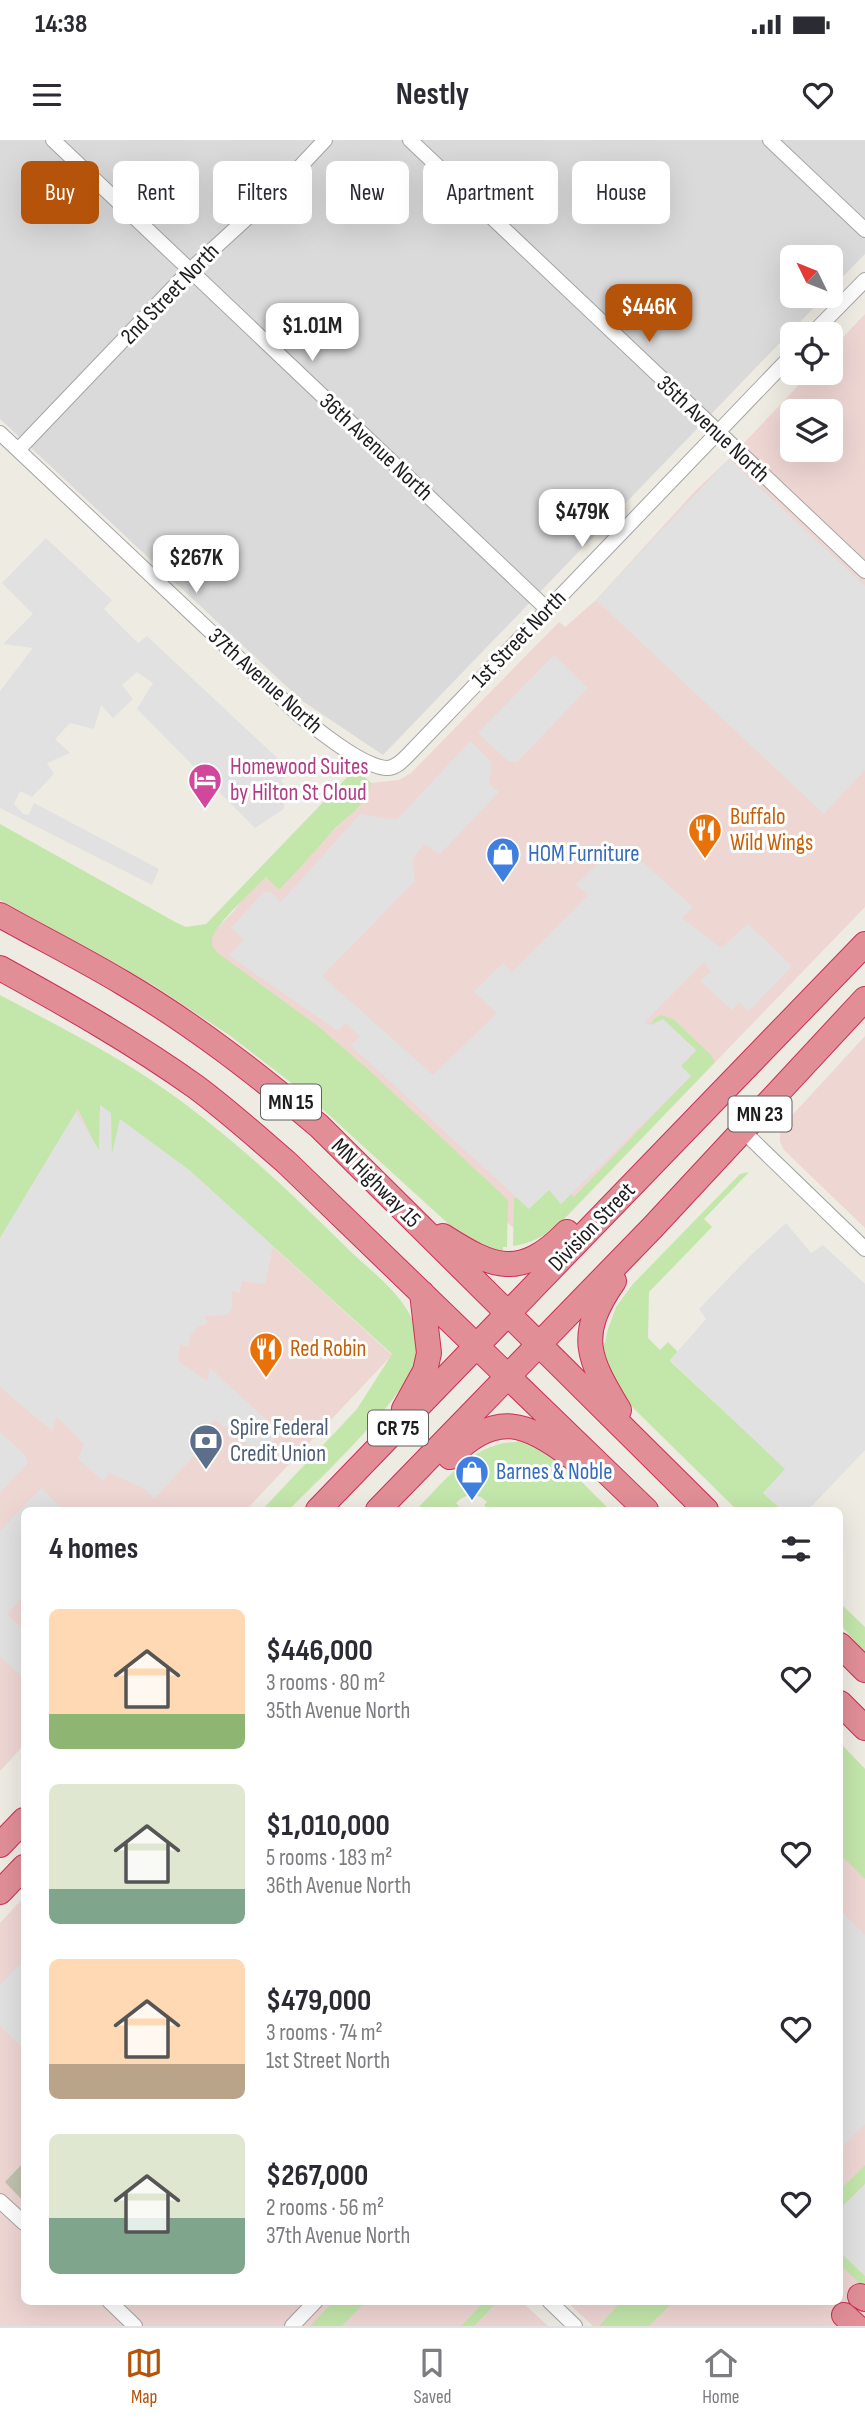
<!DOCTYPE html>
<meta charset="utf-8">
<style>
body{margin:0;font-family:"Sofia Sans Condensed",sans-serif;background:#f7f7f7;color:#2b2b33;height:100vh;display:flex;flex-direction:column;font-size:26px;white-space:nowrap}
*{box-sizing:border-box;margin:0}
p{font-size:23px;color:#7c7c81}
.icon{flex:none;width:38px;height:38px;fill:none;stroke:currentColor;stroke-width:2;stroke-linecap:round;stroke-linejoin:round}
.map{position:relative;flex:1;overflow:hidden}
.side{position:absolute;left:21px;top:1367px;width:822px;height:798px;display:flex;flex-direction:column;background:#fff;border-radius:10px;box-shadow:0 7px 28px #0002}
.side>*{flex:none}
.guide{position:absolute;left:21px;top:21px;width:824px;height:63px;display:flex;gap:14px}
.needle{width:46px;rotate:313deg}
.controls{position:absolute;left:780px;top:105px;display:grid;gap:14px}
.controls a{display:grid;place-items:center;width:63px;height:63px;border-radius:10px;background:#fff;box-shadow:0 7px 28px #0002;font-size:35px}
.price{position:absolute;translate:-50% -60px;padding:0 16px;border-radius:14px;background:#fff;color:#222;font-size:23px;line-height:46px;filter:drop-shadow(0 2px 4px #0008)}
.price::after{content:'';position:absolute;left:50%;top:42px;width:21px;height:16px;margin-left:-10px;background:inherit;clip-path:polygon(0 0,100% 0,50% 100%)}
.price.active{background:#b45309;color:#fff}
ul{padding:0;list-style:none}
li{display:flex;align-items:center;gap:21px;height:175px;padding:0 28px}
li span{display:grid;place-items:center;flex:none;width:196px;height:140px;border-radius:10px;color:#555}
li>.icon{margin-inline-start:auto}
span .icon{width:84px;height:84px;fill:#fffc;stroke-width:1}
li b{font-size:30px}
h2{display:flex;justify-content:space-between;align-items:center;height:84px;padding:0 28px;font-size:30px}
.tag{padding:0 24px;border-radius:10px;background:#fff;box-shadow:0 7px 28px #0002;font-size:24px;line-height:63px}
.tag.active{background:#b45309;color:#fff}
.status{display:flex;justify-content:space-between;align-items:center;height:49px;padding:0 35px;background:#fff;direction:ltr}
.status svg{height:19px;fill:currentColor}
header{display:flex;justify-content:space-between;align-items:center;height:91px;padding:0 28px;background:#fff;font-size:32px;font-weight:700}
.tab-bar{display:flex;justify-content:space-around;align-items:center;height:98px;border-top:2px solid #e1e1e2;background:#fff;font-size:19px;color:#7c7c81}
.tab-bar a{display:grid;justify-items:center;gap:4px}
.tab-bar .active{color:#b45309}
.map>svg:first-child{display:block}
</style>
<div class="status"><b>14:38</b><svg viewBox="0 0 49 12"><path d="M0 12V9h3v3zM5 12V6h3v6zM10 12V3h3v9zM15 12V0h3v12zM26 1h20v11H26zM47 4h2v5h-2z"/></svg></div>
<header><svg class="icon" aria-label="menu" viewBox="0 0 24 24"><path d="M4 6h16M4 12h16M4 18h16"/></svg>Nestly<svg class="icon" aria-label="heart" viewBox="0 0 24 24"><path d="M12 20l-8-8c-3-5 5-10 8-4 3-6 11-1 8 4z"/></svg></header>
<div class="map">
<svg width="865" height="2186" viewBox="0 0 865 2186">
<rect width="100%" height="100%" fill="#eeebe3"/>
<!-- residential -->
<path fill="#dbdada" d="M0,0h865v114l-34,35v-32h-38v39h32l-442,459 -82,-55 -301,-281z"/>
<!-- commercial -->
<path fill="#eed6d3" fill-rule="evenodd" d="M865,174v593l-302,313 -33,22 -337,-289 41,-42 10,-14 22,-20 13,13 50,-55 29,-28 7,-9 6,-15 28,-3 12,-7 148,-151 6,5 31,-27 100,-110 33,-31 81,-86h21v-23zM793,271h38v39h-38z
M865,896v192l-81,-78 -4,-8v-9l5,-10z
M86,956l103,74 203,185 -146,155h-222v235l-24,26v-533z
M840,1603l25,26v557h-272l-27,-25h274z
M24,1757v404h497l27,25h-548v-403z"/>
<!-- construction -->
<path fill="#c0c2af" d="M24,2022v40l-19,-20z"/>
<!-- grass -->
<path fill="#c3e6ab" d="M356,628l15,15c-4,23 -26,34 -40,50 -17,19 -34,38 -52,57l-13,-13c-11,11 -54,50 -54,63 -1,6 3,10 7,14l100,73 52,45 137,128 -1,47h-4v6l-38,-14 -158,-144 -78,-60 -76,-50 -153,-85v-76l177,99 9,4 20,-3z
M0,855c50,27 101,52 148,83 74,49 138,110 201,172 21,20 48,40 61,65 7,13 8,27 6,41 -5,38 -98,124 -127,154h-27l95,-101 35,-55 -203,-184 -69,-50 -8,38 -12,-52 -1,46 -21,-43 -78,129z
M661,875l12,4 38,36 4,7 -152,158c-14,13 -31,24 -50,26l1,-47c19,-9 31,-9 52,-10l8,8 117,-121 -10,-10 15,-15 -45,-26 3,-6z
M749,1032l-45,47 8,8 -63,65 -1,46 12,12 8,-8 10,10 -8,9 116,108 -23,24 19,17h-45l-117,-115 -22,-51 7,-1 2,-11 9,-25 16,-22 108,-111z
M516,1298c35,8 69,48 94,72h-121l-5,-5 3,-3c-9,-10 -21,-9 -31,1l3,3 -4,4h-39c28,-28 57,-68 101,-68z
M840,1463l25,24v26l-25,-29z
M840,1603l25,26v110l-25,-25z
M865,2025v19l-25,25v-19z
M840,2112l25,24v12l-25,-23z
M334,2161h32l-24,25h-32z
M485,2161h13l-24,25h-13z
M622,2161h44l3,5 -20,20h-50z"/>
<!-- parking -->
<path fill="#e1e1e1" d="M729,319l136,127v184l-41,44 -228,-214z
M46,398l66,62 -8,9 34,34 9,-7 144,135 -10,10 4,5 -1,23 -29,19 -118,-119 16,-26 -16,-11 -15,13 11,14 -20,19 -12,-13 -7,24 -24,-6 -15,16 15,14 -23,10 7,11 -22,23 -12,-6 -6,13 9,10 6,1 5,-12 125,66 -7,16 -152,-77v-117l33,-43 -30,-4 30,-30 -31,-31z
M554,515l34,33 -71,74 -9,-1 -30,-28z
M470,601l22,22 -3,21 10,8 -59,62 -16,-10 -12,16 3,21 -93,95 111,99 64,-62 -23,-21 29,-29 9,9 76,-77 -12,-10 30,-30 9,10 15,-14 63,56 -11,11 39,30 27,-24 44,42 -43,45 -10,-8 -7,7 -32,-29 11,-9 -7,-10 -60,61 7,2 12,-6 33,31 -15,16 10,10 -130,128 -12,-14 -20,19 -179,-164 10,-8 -14,-14 -8,8 -110,-76 16,-15 -13,-12 32,-36h8l10,10 79,-88 37,6z
M100,965l11,8 1,41 8,-35 69,51 84,76 -8,38 -23,-3 -2,12 -8,-2v17l-5,7 -23,1 4,7 -10,4 -7,7 -3,13 -8,-3 -2,17 29,20 3,-13 62,57 2,16 -11,14 -48,-35 -28,24 8,11 -41,44 -9,-10 -36,-16 -6,8 -25,-22 6,-15 -27,-27 -5,14 -52,-44v-149l76,-126 23,38z
M786,1083l25,30 12,-8 42,39v166l-57,60h-26l-19,-17 22,-24 -115,-109 36,-41 -7,-10 51,-53z
M0,1292l25,23 3,8 -28,30z
M41,1348l23,22h-40v86l-17,18 17,17v48l-24,-23v-125z
M840,1770l25,25v189l-25,25z
M24,1825v84l-24,-23v-41l18,-19z
M865,2044v92l-25,-24v-43z"/>
<g fill="none" stroke-linecap="round" stroke-linejoin="round">
<!-- street casing -->
<g stroke="#a4a4a4" stroke-width="16">
<path id="street" d="M53,0l495,470
M410,0l455,431
M770,0l95,90
M812,194l53,-54
M0,293l300,283c19,15 63,51 87,52 10,0 17,-9 23,-15l383,-399
M18,310l171,-179 91,-83 45,-48
M744,992l121,117
M0,2061l24,22
M109,2161l26,25
M549,2161l26,25
M292,2186l24,-25"/>
</g>
<!-- highway casing -->
<g stroke="#cf2d56" stroke-width="26">
<path id="highway" d="M0,775c41,23 83,44 123,68 70,41 134,91 196,143l387,384
M0,828c67,37 133,74 196,119 31,23 61,50 90,75l360,348
M443,1096c50,32 77,44 124,-4
M614,1141c-38,55 -26,77 5,129
M404,1269l21,-38 4,-18 -7,-60
M450,1317c45,-47 77,-35 123,1
M318,1370l547,-566
M378,1370l275,-283 212,-228
M840,1505l25,25
M840,1563l25,25
M0,1705l24,-25
M0,1752l24,-25
M860,2156l5,3
M844,2175l12,11"/>
</g>
<!-- street -->
<use href="#street" stroke="#fff" stroke-width="14"/>
<!-- highway -->
<use href="#highway" stroke="#e18e97" stroke-width="24"/>
</g>
<!-- icons -->
<defs>
<g id="hotel-pin" transform="scale(1.75)"><path d="M0 17L-7.5 6A9.5 9.5 0 1 1 7.5 6Z" fill="#d1479c" stroke="#fff"/><path d="M-6-4.5h1.5V1H6V5H4.5V3h-9V5H-6ZM-4 0a1.8 1.8 0 1 1 3.6 0ZM.5 0V-2.5h3Q6-2.5 6 0Z" fill="#fff"/></g>
<g id="restaurant-pin" transform="scale(1.75)"><path d="M0 17L-7.5 6A9.5 9.5 0 1 1 7.5 6Z" fill="#e8710a" stroke="#fff"/><path d="M-5-6h1v4h1v-4h1v4h1v-4h1v5L-1.5 .5V6h-2V.5L-5-1ZM5-6V6H3V1.5H1.5Q1.5-4 5-6Z" fill="#fff"/></g>
<g id="shop-pin" transform="scale(1.75)"><path d="M0 17L-7.5 6A9.5 9.5 0 1 1 7.5 6Z" fill="#3f7fe0" stroke="#fff"/><path d="M-5-2.5h2.3a2.7 3.5 0 0 1 5.4 0H5L5.5 6h-11ZM-1.5-2.5h3a1.5 2.3 0 0 0-3 0Z" fill="#fff"/></g>
<g id="bank-pin" transform="scale(1.75)"><path d="M0 17L-7.5 6A9.5 9.5 0 1 1 7.5 6Z" fill="#5c6f8a" stroke="#fff"/><path d="M-6-4H6V4H-6ZM0-2.3a2.3 2.3 0 1 0 0 4.6a2.3 2.3 0 1 0 0-4.6Z" fill="#fff"/></g>
</defs>
<g fill-rule="evenodd">
<use href="#hotel-pin" x="205" y="640"/>
<use href="#restaurant-pin" x="705" y="690"/>
<use href="#shop-pin" x="503" y="714"/>
<use href="#restaurant-pin" x="266" y="1209"/>
<use href="#bank-pin" x="206" y="1301"/>
<use href="#shop-pin" x="472" y="1332"/>
</g>
<g text-anchor="middle" dominant-baseline="central" stroke-width="6" stroke-linejoin="round" paint-order="stroke">
<!-- shield labels -->
<g fill="#fff" stroke="#616161" stroke-width="2">
<rect x="261" y="944.5" width="60" height="35" rx="5"/>
<rect x="728.5" y="956.5" width="63" height="35" rx="5"/>
<rect x="368" y="1270.5" width="60" height="35" rx="5"/>
</g>
<g font-size="21" font-weight="bold" fill="#1d1d1d">
<text x="291" y="962">MN 15</text>
<text x="760" y="974">MN 23</text>
<text x="398" y="1288">CR 75</text>
</g>
<!-- street labels -->
<g font-size="23" fill="#1d1d1d" stroke="#fff">
<text transform="translate(170 154) rotate(-46)">2nd Street North</text>
<text transform="translate(713 289) rotate(43)">35th Avenue North</text>
<text transform="translate(376 307) rotate(43)">36th Avenue North</text>
<text transform="translate(519 499) rotate(-46)">1st Street North</text>
<text transform="translate(265 541) rotate(42)">37th Avenue North</text>
<text transform="translate(376 1043) rotate(45)">MN Highway 15</text>
<text transform="translate(592 1087) rotate(-46)">Division Street</text>
</g>
<!-- hotel labels -->
<g font-size="23" fill="#b23c85" stroke="#fff" text-anchor="start">
<text x="230" y="627">Homewood Suites<tspan x="230" dy="26">by Hilton St Cloud</tspan></text>
</g>
<!-- food labels -->
<g font-size="23" fill="#c56008" stroke="#fff" text-anchor="start">
<text x="730" y="677">Buffalo<tspan x="730" dy="26">Wild Wings</tspan></text>
<text x="290" y="1209">Red Robin</text>
</g>
<!-- shop labels -->
<g font-size="23" fill="#366cbe" stroke="#fff" text-anchor="start">
<text x="528" y="714">HOM Furniture</text>
<text x="496" y="1332">Barnes &amp; Noble</text>
</g>
<!-- service labels -->
<g font-size="23" fill="#4e5e75" stroke="#fff" text-anchor="start">
<text x="230" y="1288">Spire Federal<tspan x="230" dy="26">Credit Union</tspan></text>
</g>
</g>
</svg>
<div class="controls">
<a><svg class="needle" viewBox="-14 -14 28 28"><path d="M0-13l5 13h-10z" fill="#e53935"/><path d="M0 13l5-13h-10z" fill="#7c7c81"/></svg></a>
<a><svg class="icon" aria-label="locate" viewBox="0 0 24 24"><circle cx="12" cy="12" r="6"/><path d="M12 2v4M12 18v4M2 12h4M18 12h4"/></svg></a>
<a><svg class="icon" aria-label="layers" viewBox="0 0 24 24"><path d="M12 4l9 5-9 5-9-5zM3 14l9 5 9-5"/></svg></a>
</div>
<b class="price active" style="left:649px;top:204px">$446K</b>
<b class="price" style="left:312px;top:223px">$1.01M</b>
<b class="price" style="left:582px;top:409px">$479K</b>
<b class="price" style="left:196px;top:455px">$267K</b>
<div class="guide">
<a class="tag active">Buy</a>
<a class="tag">Rent</a>
<a class="tag">Filters</a>
<a class="tag">New</a>
<a class="tag">Apartment</a>
<a class="tag">House</a>
</div>
<section class="side">
<h2>4 homes<svg class="icon" aria-label="filters" viewBox="0 0 24 24"><path d="M4 7h16M4 17h16"/><circle cx="9" cy="7" r="2"/><circle cx="15" cy="17" r="2"/></svg></h2>
<ul>
<li><span style="background:linear-gradient(#ffd9b3 75%,#8fb573 0)"><svg class="icon" aria-label="home" viewBox="0 0 24 24"><path d="M3 11l9-7 9 7M6 9v11h12V9"/></svg></span><div><b>$446,000</b><p>3 rooms · 80 m²</p><p>35th Avenue North</p></div><svg class="icon" aria-label="heart" viewBox="0 0 24 24"><path d="M12 20l-8-8c-3-5 5-10 8-4 3-6 11-1 8 4z"/></svg></li>
<li><span style="background:linear-gradient(#dfe7d0 75%,#7fa58c 0)"><svg class="icon" aria-label="home" viewBox="0 0 24 24"><path d="M3 11l9-7 9 7M6 9v11h12V9"/></svg></span><div><b>$1,010,000</b><p>5 rooms · 183 m²</p><p>36th Avenue North</p></div><svg class="icon" aria-label="heart" viewBox="0 0 24 24"><path d="M12 20l-8-8c-3-5 5-10 8-4 3-6 11-1 8 4z"/></svg></li>
<li><span style="background:linear-gradient(#ffd9b3 75%,#b9a48a 0)"><svg class="icon" aria-label="home" viewBox="0 0 24 24"><path d="M3 11l9-7 9 7M6 9v11h12V9"/></svg></span><div><b>$479,000</b><p>3 rooms · 74 m²</p><p>1st Street North</p></div><svg class="icon" aria-label="heart" viewBox="0 0 24 24"><path d="M12 20l-8-8c-3-5 5-10 8-4 3-6 11-1 8 4z"/></svg></li>
<li><span style="background:linear-gradient(#dfe7d0 60%,#7fa58c 0)"><svg class="icon" aria-label="home" viewBox="0 0 24 24"><path d="M3 11l9-7 9 7M6 9v11h12V9"/></svg></span><div><b>$267,000</b><p>2 rooms · 56 m²</p><p>37th Avenue North</p></div><svg class="icon" aria-label="heart" viewBox="0 0 24 24"><path d="M12 20l-8-8c-3-5 5-10 8-4 3-6 11-1 8 4z"/></svg></li>
</ul>
</section>
</div>
<nav class="tab-bar">
<a class="active"><svg class="icon" aria-label="map" viewBox="0 0 24 24"><path d="M3 6l6-2 6 2 6-2v14l-6 2-6-2-6 2zM9 4v14M15 6v14"/></svg>Map</a>
<a><svg class="icon" aria-label="saved" viewBox="0 0 24 24"><path d="M7 4h10v16l-5-4-5 4z"/></svg>Saved</a>
<a><svg class="icon" aria-label="home" viewBox="0 0 24 24"><path d="M3 11l9-7 9 7M6 9v11h12V9"/></svg>Home</a>
</nav>
